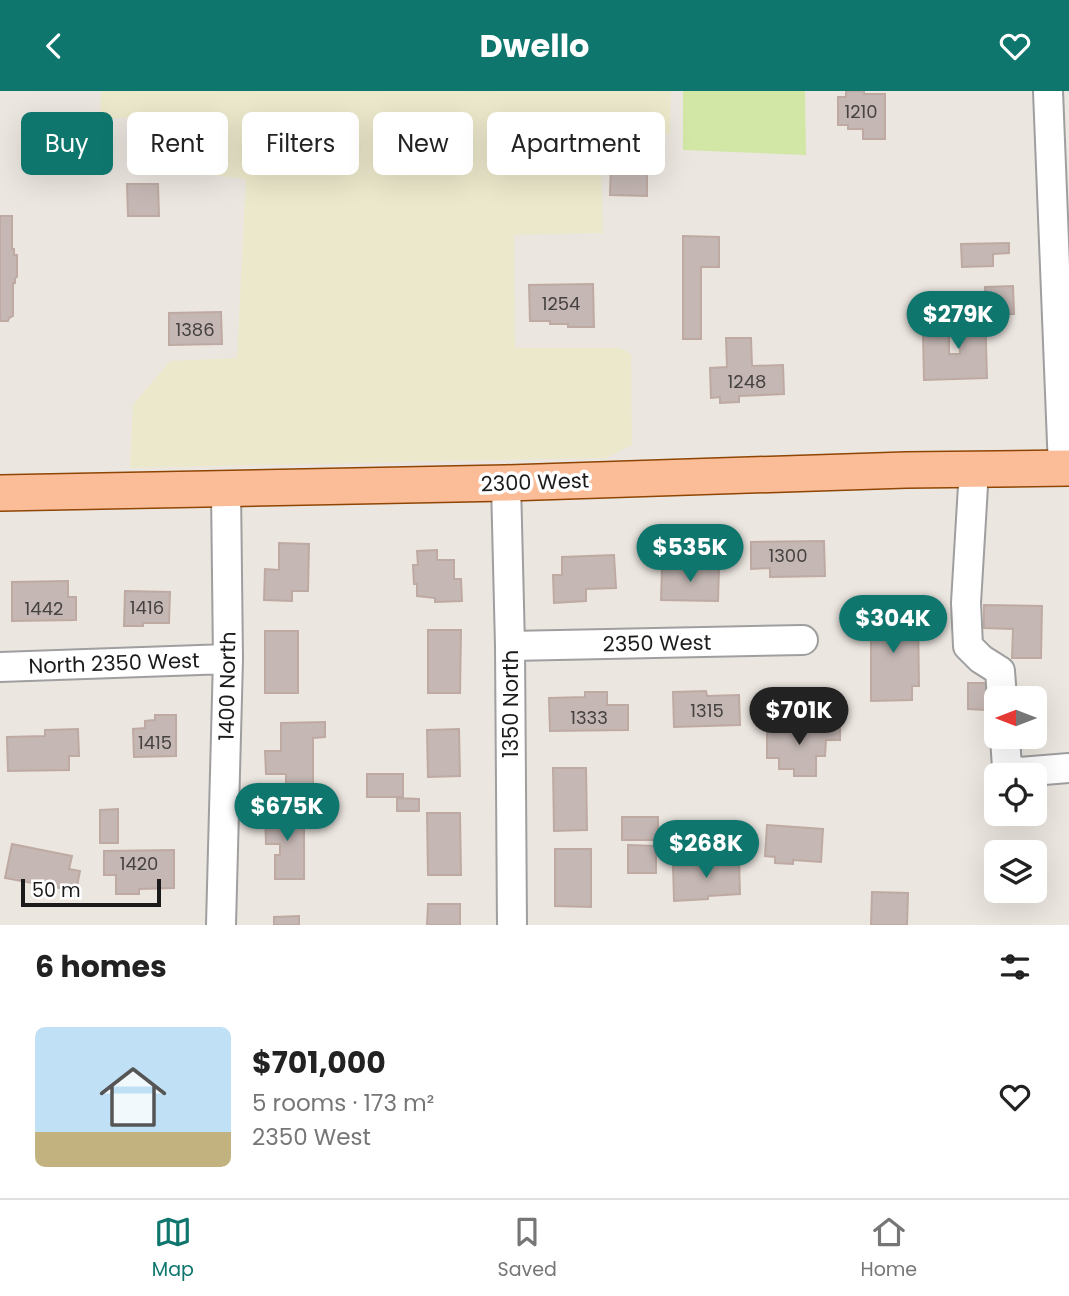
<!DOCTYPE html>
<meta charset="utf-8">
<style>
body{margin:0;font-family:Poppins,sans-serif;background:#f2f2f2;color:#222;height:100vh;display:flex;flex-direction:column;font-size:26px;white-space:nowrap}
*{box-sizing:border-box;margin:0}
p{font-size:23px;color:#767676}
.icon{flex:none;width:38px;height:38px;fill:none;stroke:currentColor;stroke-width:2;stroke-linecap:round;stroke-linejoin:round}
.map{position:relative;height:834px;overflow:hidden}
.sheet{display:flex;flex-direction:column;background:#fff;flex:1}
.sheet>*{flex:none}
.hud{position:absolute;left:21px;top:21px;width:700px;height:63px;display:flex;gap:14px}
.needle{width:46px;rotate:270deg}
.controls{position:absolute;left:984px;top:595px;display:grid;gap:14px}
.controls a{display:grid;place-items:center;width:63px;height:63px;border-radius:10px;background:#fff;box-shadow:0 7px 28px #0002;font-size:35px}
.scale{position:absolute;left:21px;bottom:18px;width:140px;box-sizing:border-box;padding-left:7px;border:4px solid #1b1b1b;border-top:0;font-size:19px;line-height:24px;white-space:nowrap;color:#1b1b1b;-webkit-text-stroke:5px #fff;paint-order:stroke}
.price{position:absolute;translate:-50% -60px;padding:0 16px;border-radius:24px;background:#0f766e;color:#fff;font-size:23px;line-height:46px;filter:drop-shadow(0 2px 4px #0008)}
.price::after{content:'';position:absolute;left:50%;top:42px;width:21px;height:16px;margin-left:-10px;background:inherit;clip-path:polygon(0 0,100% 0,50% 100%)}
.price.current{background:#222;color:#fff}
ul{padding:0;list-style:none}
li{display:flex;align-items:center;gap:21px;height:175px;padding:0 35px}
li+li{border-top:2px solid #e0e0e0}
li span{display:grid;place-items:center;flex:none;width:196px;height:140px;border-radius:10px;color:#555}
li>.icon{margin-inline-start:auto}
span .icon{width:84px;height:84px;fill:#fffc;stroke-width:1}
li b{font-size:30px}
h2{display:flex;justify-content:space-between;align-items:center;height:84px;padding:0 35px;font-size:30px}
.tag{padding:0 24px;border-radius:10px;background:#fff;box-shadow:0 7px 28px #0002;font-size:24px;line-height:63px}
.tag.current{background:#0f766e;color:#fff}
header{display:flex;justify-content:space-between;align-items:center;height:91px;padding:0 35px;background:#0f766e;color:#fff;font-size:32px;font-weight:700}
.tabs{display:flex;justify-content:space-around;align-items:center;height:98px;border-top:2px solid #e0e0e0;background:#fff;font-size:19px;color:#767676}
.tabs a{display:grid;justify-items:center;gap:4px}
.tabs .current{color:#0f766e}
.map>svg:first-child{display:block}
</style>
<header><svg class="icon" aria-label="back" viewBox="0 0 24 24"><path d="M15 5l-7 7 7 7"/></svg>Dwello<svg class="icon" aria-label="heart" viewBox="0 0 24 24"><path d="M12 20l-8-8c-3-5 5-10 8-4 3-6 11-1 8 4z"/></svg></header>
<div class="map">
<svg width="1069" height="834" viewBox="0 0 1069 834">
<rect width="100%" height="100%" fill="#ece6e0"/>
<!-- farmland -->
<path fill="#ece8cb" d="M101,0h570l-1,43 -46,-2 -23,30 2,71 -89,2 1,113h105l11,6 1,91 -26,13 -476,10 3,-63 37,-44 67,-3 9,-179 -105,-12 1,-50 -42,2z"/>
<!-- grass -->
<path fill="#d2e7a6" d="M683,0h122l1,64 -123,-5z"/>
<!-- building -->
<path fill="#c4b7b4" stroke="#beaaa3" stroke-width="2" d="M846,0h18v3h21v45h-22v-10h-15v-4h-10v-28h8z
M611,74l36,1v30l-37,-1z
M127,93h31l1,32h-31z
M0,125h12v33h2v6h3v22l-2,1v5h-2v33l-4,2 -1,3h-8z
M683,145l36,1v30h-18v72h-18z
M1009,152v10l-16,1v12l-31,1 -1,-23z
M593,193l1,43h-26v-3h-18v-3h-20l-1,-36z
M1013,195l1,28 -28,1 -1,-28z
M985,219l2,68 -63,2 -1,-46 26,-1v21h11l-1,-43z
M221,221l1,32 -53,1v-32z
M726,247h25l1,28 31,-1 1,29 -45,2v6l-19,1v-6l-9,1 -1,-30 17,-1z
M824,450l1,35 -55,1v-9l-19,1v-27z
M279,452l30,1 -1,47h-16v10l-28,-1 1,-31 14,1z
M437,459v10h17v19h7l1,22 -27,1v-4l-18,-2v-12h-3l-1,-19h5l-1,-14z
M614,464l2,33 -30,1v12l-32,2 -1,-28h9v-18z
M662,475l57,1 -1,34 -57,-1z
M68,490v16h8v23l-64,1v-39z
M125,500l45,1 -1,31h-26v3h-19z
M984,514l58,1 -1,52h-29l1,-29 -29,-1z
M918,523l1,72h-7v14l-41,1v-64h-9v-22z
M428,539h33l-1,63h-32z
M265,540h33v62h-33z
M968,592h18l-1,27 -17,-1z
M706,600l1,5 32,-1 1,30 -66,2 -1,-35z
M585,601h22v13h21v25l-78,1 -1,-33 36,-1z
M155,624h21v41l-42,1 -1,-28 12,-1v-7l10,-1z
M325,631v15l-12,1v46h-27v-10h-20l-1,-23h16v-28z
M767,635l73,1v13h-14l-1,16h-9v20h-22v-7h-15v-11h-12z
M78,638l1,27h-10v14l-61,1 -1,-34 38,-1v-6z
M459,638l1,47 -32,1 -1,-47z
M553,677h33l1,62 -33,1z
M367,683h36v23h-36z
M397,707l22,1v12h-22z
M118,718v34h-18v-33z
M265,722h39v66h-29v-24h5v-11h-14z
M427,722h33l1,62h-33z
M622,726h36v23h-36z
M767,734l56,4 -2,33 -28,-2v4l-18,-1v-6l-10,-1z
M12,753l60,12 -3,13 11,2 -4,20 -71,-13z
M628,754l28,1v27h-28z
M555,758h36v58l-36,-1z
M174,759v38l-35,1v5h-23v-19h-12v-24z
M739,770l1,33 -32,2v3l-34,2 -1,-37z
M872,801l36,1 -1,32h-36z
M428,813h32v21h-33z
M299,825v9h-25v-8z"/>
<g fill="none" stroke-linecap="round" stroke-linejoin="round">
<!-- minor casing -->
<g stroke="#9f9f9f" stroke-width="32">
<path id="minor" d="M1048,0l15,377
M974,378l-8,134 2,43 13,13 19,12 2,27
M506,392l4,163 2,279
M510,555l293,-6
M0,576l228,-8
M1005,646l2,31 13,4 49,-4
M221,834l7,-266 -2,-170"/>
</g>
<!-- major casing -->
<g stroke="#8f4503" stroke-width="38">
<path id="major" d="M0,402l506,-10 400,-13 163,-2"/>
</g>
<!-- minor -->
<use href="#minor" stroke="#fff" stroke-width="28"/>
<!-- major -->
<use href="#major" stroke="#fabd98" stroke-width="35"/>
</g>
<g text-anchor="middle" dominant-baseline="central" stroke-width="7" stroke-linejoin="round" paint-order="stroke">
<!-- number labels -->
<g font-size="18" fill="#454241">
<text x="861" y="20">1210</text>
<text x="561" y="212">1254</text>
<text x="195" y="238">1386</text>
<text x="747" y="290">1248</text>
<text x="788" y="464">1300</text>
<text x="147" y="516">1416</text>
<text x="44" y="517">1442</text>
<text x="707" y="619">1315</text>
<text x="589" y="626">1333</text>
<text x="155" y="651">1415</text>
<text x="139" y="772">1420</text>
</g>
<!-- street labels -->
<g font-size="21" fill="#1b1b1b" stroke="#fff">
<text transform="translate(535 391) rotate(-2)">2300 West</text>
<text transform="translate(657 552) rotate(-1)">2350 West</text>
<text transform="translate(114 572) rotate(-2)">North 2350 West</text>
<text transform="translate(227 595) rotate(-89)">1400 North</text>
<text transform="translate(510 613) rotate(-90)">1350 North</text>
</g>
</g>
</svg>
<div class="controls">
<a><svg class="needle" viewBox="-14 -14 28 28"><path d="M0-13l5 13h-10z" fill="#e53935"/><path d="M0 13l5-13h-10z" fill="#767676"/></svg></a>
<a><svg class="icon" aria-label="locate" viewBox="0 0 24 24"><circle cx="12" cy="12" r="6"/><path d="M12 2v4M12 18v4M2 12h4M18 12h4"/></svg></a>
<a><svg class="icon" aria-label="layers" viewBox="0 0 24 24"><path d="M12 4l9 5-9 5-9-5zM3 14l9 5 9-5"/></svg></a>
</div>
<div class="scale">50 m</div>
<b class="price" style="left:958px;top:260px">$279K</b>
<b class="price" style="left:690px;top:493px">$535K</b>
<b class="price" style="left:893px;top:564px">$304K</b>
<b class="price current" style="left:799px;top:656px">$701K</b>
<b class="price" style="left:287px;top:752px">$675K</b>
<b class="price" style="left:706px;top:789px">$268K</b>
<div class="hud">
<a class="tag current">Buy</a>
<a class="tag">Rent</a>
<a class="tag">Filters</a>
<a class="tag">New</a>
<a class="tag">Apartment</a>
</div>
</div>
<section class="sheet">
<h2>6 homes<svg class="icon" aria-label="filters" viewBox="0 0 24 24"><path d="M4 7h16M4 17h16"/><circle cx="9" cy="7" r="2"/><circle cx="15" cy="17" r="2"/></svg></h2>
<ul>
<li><span style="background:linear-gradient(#bfe0f5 75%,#c2b280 0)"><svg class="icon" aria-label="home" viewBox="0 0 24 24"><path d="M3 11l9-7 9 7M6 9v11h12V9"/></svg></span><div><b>$701,000</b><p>5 rooms · 173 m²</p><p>2350 West</p></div><svg class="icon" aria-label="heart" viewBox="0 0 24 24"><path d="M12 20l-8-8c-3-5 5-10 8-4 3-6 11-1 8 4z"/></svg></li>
</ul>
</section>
<nav class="tabs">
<a class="current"><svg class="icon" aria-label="map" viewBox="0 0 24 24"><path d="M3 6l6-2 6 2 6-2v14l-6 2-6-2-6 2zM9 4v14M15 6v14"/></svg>Map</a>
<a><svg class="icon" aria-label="saved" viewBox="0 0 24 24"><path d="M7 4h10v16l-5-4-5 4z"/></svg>Saved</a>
<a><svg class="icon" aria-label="home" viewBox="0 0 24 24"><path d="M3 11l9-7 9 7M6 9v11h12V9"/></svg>Home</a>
</nav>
